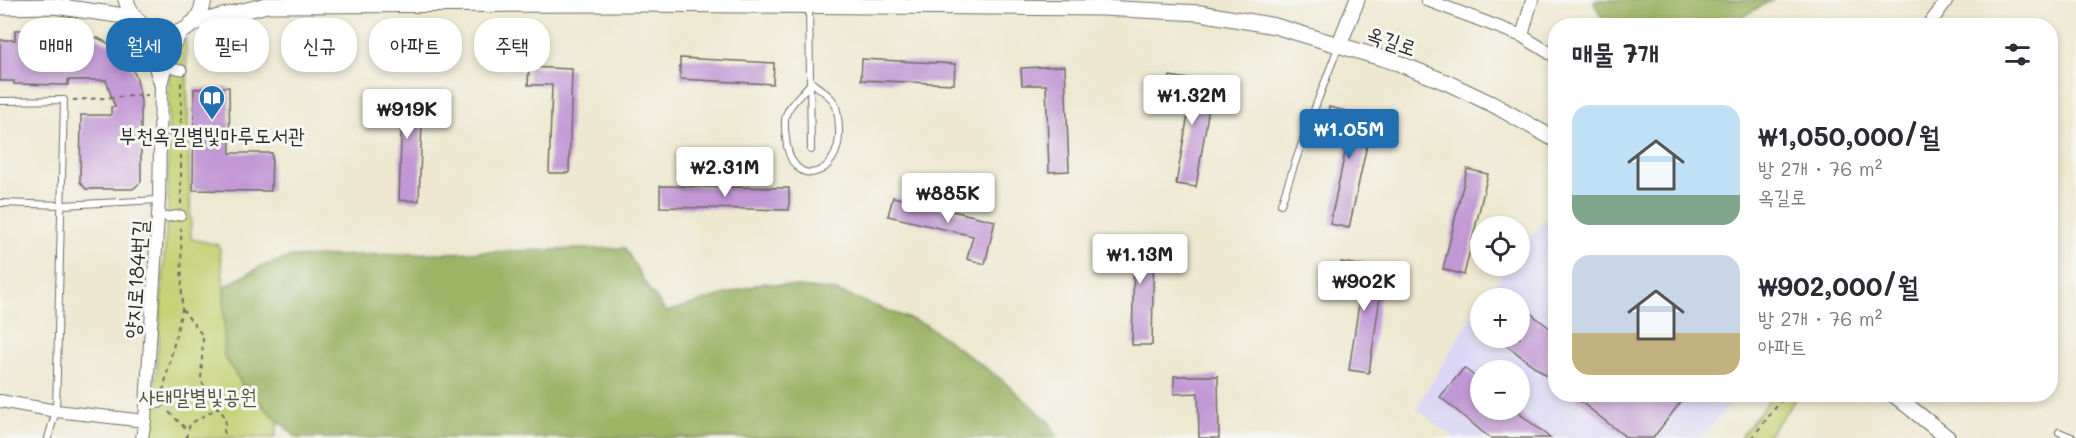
<!DOCTYPE html>
<html lang="ko">
<meta charset="utf-8">
<style>
body{margin:0;font-family:Mali,"Poor Story",sans-serif;background:#f2f2f3;color:#2b2b33;height:100vh;display:flex;flex-direction:column;font-size:22px;white-space:nowrap}
*{box-sizing:border-box;margin:0}
p{font-size:20px;color:#7c7c81}
.icon{flex:none;width:33px;height:33px;fill:none;stroke:currentColor;stroke-width:2;stroke-linecap:round;stroke-linejoin:round}
.map{position:relative;flex:1;overflow:hidden}
.drawer{position:absolute;left:1548px;top:18px;width:510px;height:384px;display:flex;flex-direction:column;background:#fff;border-radius:24px;box-shadow:0 3px 9px #0003}
.drawer>*{flex:none}
.banner{position:absolute;left:18px;top:18px;width:570px;height:54px;display:flex;gap:12px}
.controls{position:absolute;left:1470px;top:216px;display:grid;gap:12px}
.controls a{display:grid;place-items:center;width:60px;height:60px;border-radius:50%;background:#fff;box-shadow:0 3px 9px #0003;font-size:30px}
.price{position:absolute;translate:-50% -51px;padding:0 14px;border-radius:6px;background:#fff;color:#222;font-size:20px;line-height:39px;filter:drop-shadow(0 2px 3px #0008)}
.price::after{content:'';position:absolute;left:50%;top:36px;width:18px;height:14px;margin-left:-9px;background:inherit;clip-path:polygon(0 0,100% 0,50% 100%)}
.price.active{background:#1f6fb2;color:#fff}
ul{padding:0;list-style:none}
li{display:flex;align-items:center;gap:18px;height:150px;padding:0 24px}
li span{display:grid;place-items:center;flex:none;width:168px;height:120px;border-radius:18px;color:#555}
li>.icon{margin-inline-start:auto}
span .icon{width:72px;height:72px;fill:#fffc;stroke-width:1}
li b{font-size:26px}
h2{display:flex;justify-content:space-between;align-items:center;height:72px;padding:0 24px;font-size:26px}
.chip{padding:0 21px;border-radius:24px;background:#fff;box-shadow:0 3px 9px #0003;font-size:21px;line-height:54px}
.chip.active{background:#1f6fb2;color:#fff}
.map>svg:first-child{display:block}
</style>
<div class="map">
<svg width="2076" height="438" viewBox="0 0 2076 438">
<rect width="100%" height="100%" fill="#f6f6f2"/>
<filter id="ink" filterUnits="userSpaceOnUse"><feTurbulence type="fractalNoise" baseFrequency=".0167" numOctaves="2"/><feDisplacementMap in="SourceGraphic" scale="12" xChannelSelector="R" yChannelSelector="G"/><feConvolveMatrix kernelMatrix="1 2 1 2 8 2 1 2 1" color-interpolation-filters="sRGB"/></filter>
<filter id="wash" filterUnits="userSpaceOnUse"><feTurbulence type="fractalNoise" baseFrequency=".008" numOctaves="4" result="noise"/><feDisplacementMap in="SourceGraphic" scale="24" xChannelSelector="R" yChannelSelector="G"/><feGaussianBlur stdDeviation="1.35" result="paint"/><feColorMatrix in="noise" values="0 0 0 0 0 0 0 0 0 0 0 0 0 0 0 0 0 1.4 0 .05"/><feComposite in="paint" operator="in"/></filter>
<g filter="url(#wash)">
<rect width="100%" height="100%" fill="#ede8cf"/>
<!-- built -->
<path fill="#dcd6f6" fill-rule="evenodd" d="M1555,207l1,187 182,1 -37,43h-246l-39,-30 64,-106v36h40v-40h-37l26,-32h11v-14zM1480,370h40v40h-40z"/>
<!-- green -->
<path fill="#c4d274" stroke="#787e50" stroke-width="1.5" d="M186,39l5,200 28,6 5,42 21,102 33,31 -3,18h-127l7,-46 13,-189 1,-125 4,-24z
M1773,395h26l-33,43h-26z"/>
<!-- forest -->
<path fill="#9bb466" stroke="#637048" stroke-width="1.5" d="M1595,0h177l-45,25 -121,1 -12,-23z
M625,248l23,40 18,24 97,-29 73,8 90,34 75,54 47,42 10,17h-761l-52,-49 -21,-33v-69l36,-20 32,-10z"/>
<g id="blocks">
<!-- building -->
<path fill="#c197d4" d="M15,30h13v13h41v-8l29,3 19,10 10,10 10,21 4,23v80l-8,7h-47l-6,-7 1,-67h30v-8h4l-9,-27h-38v5l-54,-1v-3h-14v-41h15z
M680,58l94,5 -1,21 -93,-5z
M862,59l93,5 -1,20 -93,-4z
M1065,66l4,105 -20,1 -3,-87h-24l-1,-17z
M529,67l43,2 -3,104h-20l3,-88h-24z
M1170,76l43,7 -17,104 -20,-3 15,-87 -24,-4z
M229,87l1,66h42l-1,38 -78,-1 1,-101z
M379,94l44,2 -4,105 -20,-1 3,-87 -24,-1z
M1329,107l44,10 -24,111 -19,-4 19,-90 -25,-5z
M1467,169l21,5 -24,101 -21,-6z
M660,186l129,2v22l-129,-3z
M893,197l102,24 -10,43 -18,-5 6,-23 -85,-20z
M1111,239l43,1 -2,105h-20l2,-87 -24,-1z
M1341,262l43,7 -15,104 -20,-3 13,-87 -24,-3z
M1520,305l36,28v50l-59,-45h23z
M1464,368l16,13v29h35l35,28h-60l-50,-41z
M1174,376h44l1,62h-20l-1,-45 -24,1z
M1571,394h116l-34,44h-26z"/>
</g>
</g>
<g filter="url(#ink)">
<use href="#blocks" fill-opacity="0" stroke="#6f6d64" stroke-width="1.5"/>
<g fill="none" stroke-linecap="round" stroke-linejoin="round">
<!-- service casing -->
<g stroke="#6f6d64" stroke-width="8">
<path id="service" d="M809,6l2,144
M811,82c24,18 27,18 28,48 2,48 -49,62 -53,8 -1,-7 -2,-17 0,-23 4,-13 18,-22 25,-33z
M0,101l64,-1 -8,311 -8,27
M0,203l63,2 95,-5
M1281,204l25,-73 33,-86
M2059,432l15,6"/>
</g>
<!-- pedestrian casing -->
<g stroke="#6f6d64" stroke-width="11">
<path id="pedestrian" d="M171,68l11,2
M167,217l14,-2
M153,404l7,-1"/>
</g>
<!-- minor casing -->
<g stroke="#6f6d64" stroke-width="14">
<path id="minor" d="M1427,0l95,36 34,21
M1928,26l19,-26
M142,27l18,56
M1522,36l10,-36
M0,401l56,10 89,10
M142,438l3,-17 14,-221 2,-116 9,-33 14,-22"/>
</g>
<!-- tertiary casing -->
<g stroke="#6f6d64" stroke-width="17">
<path id="tertiary" d="M126,0c14,46 71,45 78,0
M0,7l54,-1 78,11
M191,24l76,-19 368,-1 467,4 98,5 75,13 123,37 50,20 46,22 62,35
M1339,45l18,-45
M1893,394l55,44"/>
</g>
<!-- path -->
<path stroke="#6f6d64" stroke-width="2" stroke-dasharray="4.5 4.5" stroke-linecap="butt" d="M73,100l75,-5
M181,204v-123
M182,309l21,27 -2,45 25,38 -3,19
M163,391l19,-82 -1,-81
M169,412l19,19
M186,438l4,-14 29,-17
M1752,438l34,-44"/>
<!-- service -->
<use href="#service" stroke="#fff" stroke-width="6"/>
<!-- pedestrian -->
<use href="#pedestrian" stroke="#fff" stroke-width="9"/>
<!-- minor -->
<use href="#minor" stroke="#fff" stroke-width="12"/>
<!-- tertiary -->
<use href="#tertiary" stroke="#fff" stroke-width="15"/>
</g>
</g>
<!-- icons -->
<defs>
<g id="library-pin" transform="scale(1.35)"><path d="M0 17L-7.5 6A9.5 9.5 0 1 1 7.5 6Z" fill="#1f6fb2" stroke="#f6f6f2"/><path d="M-6-4Q-3-5.5-.7-3.5V5Q-3 3-6 4ZM6-4Q3-5.5 .7-3.5V5Q3 3 6 4Z" fill="#fff"/></g>
</defs>
<g fill-rule="evenodd">
<use href="#library-pin" x="212" y="98"/>
</g>
<g text-anchor="middle" dominant-baseline="central" stroke-width="6" stroke-linejoin="round" paint-order="stroke">
<!-- street labels -->
<g font-size="21" fill="#2b2b2b" stroke="#f6f6f2">
<text transform="translate(1392 40) rotate(19)">옥길로</text>
<text transform="translate(135 279) rotate(-86)">양지로184번길</text>
</g>
<!-- poi labels -->
<g font-size="21" fill="#2b2b2b" stroke="#f6f6f2">
<text x="212" y="134">부천옥길별빛마루도서관</text>
</g>
<!-- park labels -->
<g font-size="21" fill="#51553d" stroke="#f6f6f2">
<text x="198" y="395">사태말별빛공원</text>
</g>
</g>
</svg>
<div class="controls">
<a><svg class="icon" aria-label="locate" viewBox="0 0 24 24"><circle cx="12" cy="12" r="6"/><path d="M12 2v4M12 18v4M2 12h4M18 12h4"/></svg></a>
<a>+</a>
<a>−</a>
</div>
<b class="price" style="left:1192px;top:126px">₩1.32M</b>
<b class="price" style="left:407px;top:140px">₩919K</b>
<b class="price active" style="left:1349px;top:160px">₩1.05M</b>
<b class="price" style="left:725px;top:198px">₩2.31M</b>
<b class="price" style="left:948px;top:224px">₩885K</b>
<b class="price" style="left:1140px;top:285px">₩1.13M</b>
<b class="price" style="left:1364px;top:312px">₩902K</b>
<div class="banner">
<a class="chip">매매</a>
<a class="chip active">월세</a>
<a class="chip">필터</a>
<a class="chip">신규</a>
<a class="chip">아파트</a>
<a class="chip">주택</a>
</div>
<section class="drawer">
<h2>매물 7개<svg class="icon" aria-label="filters" viewBox="0 0 24 24"><path d="M4 7h16M4 17h16"/><circle cx="9" cy="7" r="2"/><circle cx="15" cy="17" r="2"/></svg></h2>
<ul>
<li><span style="background:linear-gradient(#bfe0f5 75%,#7fa58c 0)"><svg class="icon" aria-label="home" viewBox="0 0 24 24"><path d="M3 11l9-7 9 7M6 9v11h12V9"/></svg></span><div><b>₩1,050,000/월</b><p>방 2개 · 76 m²</p><p>옥길로</p></div></li>
<li><span style="background:linear-gradient(#c9d6e8 65%,#c2b280 0)"><svg class="icon" aria-label="home" viewBox="0 0 24 24"><path d="M3 11l9-7 9 7M6 9v11h12V9"/></svg></span><div><b>₩902,000/월</b><p>방 2개 · 76 m²</p><p>아파트</p></div></li>
</ul>
</section>
</div>
